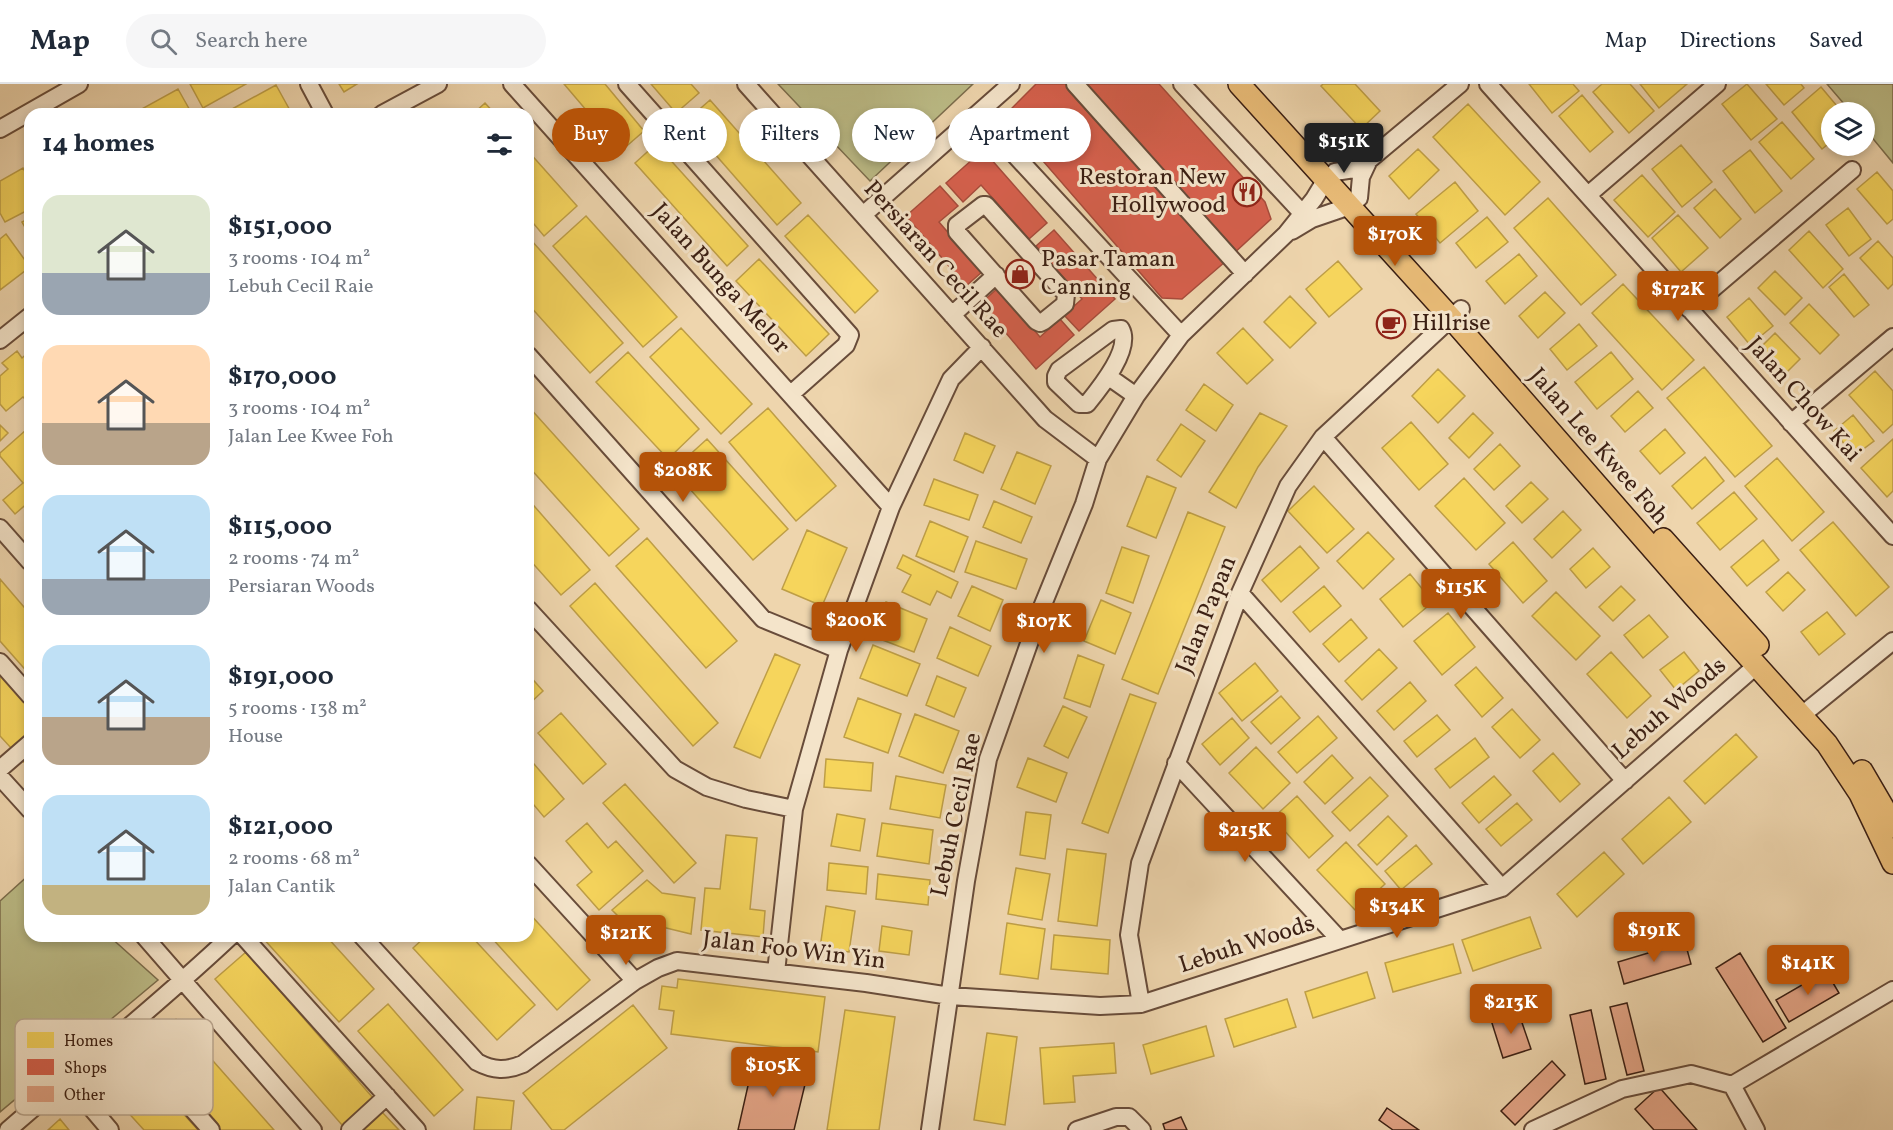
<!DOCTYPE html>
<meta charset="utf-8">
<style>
body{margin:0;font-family:Vollkorn,serif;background:#f6f6f7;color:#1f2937;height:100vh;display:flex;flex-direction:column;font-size:22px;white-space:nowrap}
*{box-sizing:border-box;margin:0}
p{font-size:20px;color:#747a83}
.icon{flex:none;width:33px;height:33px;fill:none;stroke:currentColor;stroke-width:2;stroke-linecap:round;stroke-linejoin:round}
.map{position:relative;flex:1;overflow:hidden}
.drawer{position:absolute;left:24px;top:24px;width:510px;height:834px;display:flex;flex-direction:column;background:#fff;border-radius:18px;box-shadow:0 3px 9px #0003}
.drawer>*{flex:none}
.banner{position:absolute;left:552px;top:24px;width:570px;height:54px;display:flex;gap:12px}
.tools{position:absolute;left:1821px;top:18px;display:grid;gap:12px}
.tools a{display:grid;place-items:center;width:54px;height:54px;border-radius:50%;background:#fff;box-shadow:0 3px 9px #0003;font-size:30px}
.price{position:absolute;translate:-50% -51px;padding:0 14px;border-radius:6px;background:#b45309;color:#fff;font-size:20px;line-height:39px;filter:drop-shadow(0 2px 3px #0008)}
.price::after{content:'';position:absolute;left:50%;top:36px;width:18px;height:14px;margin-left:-9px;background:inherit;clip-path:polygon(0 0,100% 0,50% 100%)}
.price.selected{background:#222;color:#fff}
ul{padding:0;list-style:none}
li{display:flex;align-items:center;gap:18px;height:150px;padding:0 18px}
li span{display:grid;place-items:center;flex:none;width:168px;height:120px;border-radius:18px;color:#555}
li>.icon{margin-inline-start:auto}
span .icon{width:72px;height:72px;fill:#fffc;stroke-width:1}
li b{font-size:26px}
h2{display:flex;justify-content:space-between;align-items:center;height:72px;padding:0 18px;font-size:26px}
.chip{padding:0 21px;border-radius:27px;background:#fff;box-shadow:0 3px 9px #0003;font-size:21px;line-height:54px}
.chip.selected{background:#b45309;color:#fff}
header{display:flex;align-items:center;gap:36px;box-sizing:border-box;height:84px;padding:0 30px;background:#fff;border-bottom:2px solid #e0e1e3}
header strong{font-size:28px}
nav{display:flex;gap:33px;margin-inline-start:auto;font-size:21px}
.search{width:420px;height:54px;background:#f6f6f7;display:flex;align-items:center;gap:15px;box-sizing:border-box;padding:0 21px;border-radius:33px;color:#747a83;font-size:22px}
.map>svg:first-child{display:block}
</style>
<header>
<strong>Map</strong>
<div class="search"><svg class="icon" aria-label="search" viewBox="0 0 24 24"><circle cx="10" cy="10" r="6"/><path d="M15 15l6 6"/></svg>Search here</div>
<nav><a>Map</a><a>Directions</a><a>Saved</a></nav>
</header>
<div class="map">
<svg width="1893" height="1046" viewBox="0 0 1893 1046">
<rect width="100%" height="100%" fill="#eed5ad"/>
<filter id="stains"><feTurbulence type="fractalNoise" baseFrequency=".00333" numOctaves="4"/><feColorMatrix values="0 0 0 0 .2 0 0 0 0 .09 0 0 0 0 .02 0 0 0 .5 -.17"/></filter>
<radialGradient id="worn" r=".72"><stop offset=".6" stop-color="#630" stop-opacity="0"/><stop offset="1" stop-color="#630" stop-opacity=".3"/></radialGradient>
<!-- green -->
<path fill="#bcbc87" stroke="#7c6e4d" stroke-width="1.5" d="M778,0h195l-103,97z
M1827,0h66v79l-28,-34 -1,-17h-13z
M30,790v62h79l49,44 -158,132v-211z"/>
<!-- homes -->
<path fill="#f6d55c" stroke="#be9e46" stroke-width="1.5" d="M190,0h56l-43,24z
M339,0h18l-13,8z
M564,0h41l39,47 -23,20z
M651,0h40l8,9 -23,20z
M1323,0h32l25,27 -19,18 -40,-43z
M1529,0h44l6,7 -27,22z
M1602,0h28l24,27 -25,22 -36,-41z
M1640,0h47l-28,24z
M1747,0l30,35 -26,21 -29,-36z
M1766,0h35l3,4 -20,17z
M276,1l16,29h-69z
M1821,3l21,25h-10v29l-10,8 -30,-37z
M178,5l14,25h-53l-1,-3z
M1582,11l31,37 -23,20 -31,-36z
M710,16l91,103 -24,22 -91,-104z
M485,19l10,11h-22z
M1468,20l72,78 -35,33 -72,-78z
M1782,38l32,37 -23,20 -32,-37z
M656,60l92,102 -21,20 -92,-103z
M1681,61l31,37 -30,25 -30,-38z
M1418,65l21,21 -30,29 -20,-23z
M1750,66l32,41 -27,22 -32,-42z
M528,67l49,55 -33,30 -16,-19z
M23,84l7,13v28l-25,13 -5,-9v-32z
M1877,88l16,19v28l-6,5 -30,-35z
M1642,91l33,37 -27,25 -34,-37z
M1455,98l23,29 -38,32 -24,-29z
M1715,105l26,30 -21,19 -26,-30z
M1548,114l68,77 -35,30 -67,-77z
M1848,124l23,31 -22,17 -23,-31z
M808,131l70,76 -23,22 -70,-77z
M1678,131l30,33 -27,24 -29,-34z
M586,132l91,101 -34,30 -90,-101z
M1487,133l21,25 -32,26 -20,-25z
M30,134v18l-8,-14z
M1809,147l34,38 -20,19 -34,-38z
M6,150l24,33 -30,23v-51z
M531,156l92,103 -33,30 -62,-69v-62z
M1878,157l15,17v26l-5,5 -28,-31z
M1519,170l18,22 -32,28 -19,-23z
M759,175l70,75 -23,22 -70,-75z
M1338,177l24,28 -33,28 -23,-28z
M1775,187l27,27 -17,17 -27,-27z
M1844,190l25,31 -15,12 -25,-30z
M1623,200l71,76 -32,30 -70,-77z
M1545,208l20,21 -27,25 -19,-22z
M1290,212l26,27 -26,25 -26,-26z
M1749,214l24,28 -23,19 -23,-28z
M1809,220l30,31 -19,19 -30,-31z
M1579,240l18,22 -30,24 -17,-21z
M681,244l71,76 -31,30 -71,-77z
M1243,244l30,32 -26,24 -30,-31z
M1775,249l25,26 -19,19 -25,-26z
M17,267l5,7 8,-7v51l-1,1 -6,-6 -17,14 -6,-7v-28l8,-7 -6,-6z
M628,268l71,77 -31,30 -72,-77z
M1611,268l22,27 -36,30 -22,-27z
M1704,283l68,79 -37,31 -68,-79z
M1438,285l27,27 -27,27 -26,-27z
M1875,287l18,20v33l-10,9 -34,-38z
M1204,300l29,21 -17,26 -30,-21z
M1638,307l15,17 -28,24 -14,-16z
M528,322l111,123 -30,27 -81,-90z
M768,324l68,78 -40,35 -67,-79z
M1260,329l27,13 -29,41 -22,41 -27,-16z
M1473,329l20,20 -24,25 -20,-20z
M1853,331l21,26 -20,15 -20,-25z
M1411,338l37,42 -29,26 -37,-42z
M1181,340l24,17 -24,36 -24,-17z
M0,341l8,8 -8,8z
M1665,345l20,24 -25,21 -20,-23z
M26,346l4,4v67l-15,13 -12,-14 20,-17 -23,-27v-3z
M965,349l30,13 -12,27 -29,-13z
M707,355l81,90 -35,31 -80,-90z
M1893,355v52l-6,6 -26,-29z
M1500,360l20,22 -26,24 -20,-21z
M1017,368l34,14 -16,38 -34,-15z
M1705,373l19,24 -32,28 -20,-23z
M1777,374l47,54 -32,29 -47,-55z
M1147,392l29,12 -20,50 -29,-12z
M1464,394l41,45 -29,27 -41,-44z
M934,395l44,16 -9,25 -45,-15z
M1531,398l17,17 -26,24 -16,-17z
M1314,402l40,43 -27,24 -39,-42z
M1734,408l23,27 -37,31 -23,-27z
M528,415l62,71 -29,25 -33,-37z
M994,417l38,16 -11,26 -38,-16z
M1563,427l18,19 -29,28 -18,-19z
M1188,428l37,15 -67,167 -36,-15z
M930,437l38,16 -14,35 -38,-16z
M1833,438l56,65 -33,29 -56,-66z
M807,446l40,18 -25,58 -40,-17z
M1368,448l26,27 -31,30 -26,-28z
M647,454l90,103 -31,27 -90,-102z
M1763,456l16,20 -32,26 -16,-19z
M976,457l51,18 -11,30 -51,-17z
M1513,458l34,39 -24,22 -34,-39z
M1300,462l19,22 -38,34 -19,-22z
M1122,463l27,9 -16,47 -27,-10z
M1593,464l17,19 -24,21 -16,-19z
M903,471l55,27 -7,16 -14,-7 -7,14 -28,-13 9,-17 -14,-7z
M1788,488l17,18 -22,21 -17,-19z
M1410,490l23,28 -30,25 -23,-28z
M0,495l30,35v61l-30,-34z
M595,499l123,140 -25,23 -123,-140z
M972,502l31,14 -13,31 -32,-15z
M1324,502l17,20 -31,26 -17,-20z
M1621,502l14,14 -22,21 -14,-14z
M1556,508l44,44 -24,24 -44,-44z
M1101,516l30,13 -16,41 -31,-13z
M886,518l41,17 -13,33 -42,-16z
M1827,528l18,22 -26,21 -18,-23z
M1448,529l27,34 -33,28 -28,-34z
M1649,531l19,22 -25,21 -19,-23z
M1351,535l16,19 -28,24 -16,-18z
M950,543l41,19 -13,30 -41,-18z
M873,561l47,19 -13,32 -47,-18z
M1379,565l18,19 -35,32 -17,-19z
M1611,568l40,44 -24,22 -40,-44z
M1684,568l15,19 -23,19 -16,-20z
M775,570l25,11 -40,93 -26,-11z
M1078,571l26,10 -14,42 -26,-9z
M1255,579l23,28 -36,30 -23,-28z
M1476,583l27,31 -21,19 -27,-32z
M0,589l30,33v26l-18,17 -12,-13z
M528,590l15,17 -15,14z
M937,592l29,12 -12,29 -28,-12z
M1410,598l16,19 -32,29 -17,-19z
M1130,610l26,9 -48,130 -26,-10z
M1281,612l19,22 -29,26 -20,-22z
M858,614l43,16 -13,39 -44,-16z
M1063,622l24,11 -19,41 -24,-12z
M1512,625l28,31 -20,18 -28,-31z
M561,629l45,51 -23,20 -45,-51z
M915,630l44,17 -16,42 -44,-17z
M1437,631l13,15 -33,27 -13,-16z
M1318,632l19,22 -40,35 -19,-21z
M1232,634l17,20 -29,27 -18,-21z
M1736,650l21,23 -52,47 -21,-23z
M1475,654l14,19 -39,31 -15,-19z
M1256,663l34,36 -27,26 -34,-36z
M30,669v16l-8,-9z
M1553,669l27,31 -20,18 -27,-31z
M1332,671l21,23 -28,26 -21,-22z
M528,673l36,42 -20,18 -16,-19z
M1028,674l39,15 -11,29 -39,-15z
M826,675l47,4 -2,28 -47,-4z
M896,692l50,9 -6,33 -50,-9z
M1494,692l17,19 -32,28 -17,-20z
M1370,693l18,19 -38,35 -18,-19z
M625,700l71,79 -22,20 -71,-80z
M1297,712l36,40 -24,22 -36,-40z
M1669,713l22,25 -48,42 -21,-25z
M1517,719l15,17 -31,26 -15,-17z
M1026,728l25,3 -6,44 -25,-4z
M837,730l28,5 -5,32 -29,-5z
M1388,732l19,20 -30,29 -19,-20z
M587,739l21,25 8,-7 27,30 -44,39 -22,-25 15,-13 -26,-31z
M882,739l51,7 -4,34 -52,-8z
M726,751l31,3 -7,71 15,2 -2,26 -62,-7 4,-42 15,1z
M1346,758l39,42 -29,27 -39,-41z
M1416,761l16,19 -31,26 -16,-19z
M1067,765l39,5 -9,72 -39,-5z
M1604,768l20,22 -47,43 -20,-23z
M829,779l39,4 -2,27 -39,-4z
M1016,784l34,6 -8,46 -34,-6z
M878,790l52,6 -2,25 -52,-6z
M647,796l15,13 33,5 -4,36 -33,-8 -16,-3 -9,8 -21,-21z
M826,822l29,5 -6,41 -29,-4z
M528,828l62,68 -33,30 -67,-74h38z
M1530,833l11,31 -68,23 -11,-31z
M1007,839l38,6 -7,50 -38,-5z
M882,842l30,5 -3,24 -30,-4z
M1054,851l56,5 -2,34 -57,-5z
M261,852h65l48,53 -35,33z
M426,852h45l64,69 -38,35 -84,-92z
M1453,860l8,29 -68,19 -8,-29z
M246,868l127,146 -31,27 -127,-146z
M1367,888l8,26 -62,20 -8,-26z
M678,895l147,18 -7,55 -147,-18 3,-23 -15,-2 3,-23 15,2z
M1287,915l9,28 -62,20 -9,-28z
M388,920l75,86 -29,26 -76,-85z
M633,921l34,43 -103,82h-12l-29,-37z
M845,926l50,7 -16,113h-52z
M176,935l98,111h-56l-73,-82z
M1206,942l8,30 -63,18 -8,-29z
M987,949l30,4 -12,88 -31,-5z
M1114,959l2,30 -43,3 2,26 -31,2 -4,-56z
M134,975l64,71h-54l-40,-44z
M477,1013l37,4 -3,29h-37z
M381,1027l18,19h-39z
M60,1035l9,11h-21z"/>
<!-- shops -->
<path fill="#d6604d" stroke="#a84c3c" stroke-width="1.5" d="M1036,0h31l159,177 -44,38 -20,-1 -152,-175v-13z
M1079,0h80l106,118 6,17 -39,36z
M983,66l64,73 -18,16 -48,-54 -18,17 -17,-19z
M940,102l18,20 -19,16 43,50 -16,14 -60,-70z
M1054,146l61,69 -36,32 -15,-16 18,-16 -46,-53z
M998,204l42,49 20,-18 14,16 -38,34 -55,-66z"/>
<!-- building -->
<path fill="#e3a486" stroke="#3b1f13" stroke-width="1.5" d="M1685,858l6,22 -67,20 -6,-22z
M1740,869l46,75 -23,14 -47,-74z
M1826,887l13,22 -50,29 -13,-22z
M1627,919l17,68 -17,4 -17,-68z
M1591,926l15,69 -21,5 -15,-69z
M1518,927l13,38 -28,9 -12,-38z
M754,975l54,13 -14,58h-56z
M1552,977l13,14 -50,50 -14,-14z
M1659,1003l38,43h-43l-19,-21z
M1387,1024l32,22h-26l-14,-10z
M1181,1033l6,13h-22l-2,-6z"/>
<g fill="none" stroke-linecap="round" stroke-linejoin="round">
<!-- minor casing -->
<g stroke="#684c3a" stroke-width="20">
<path id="minor" d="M309,0l16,30
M512,0l379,423
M627,0l223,251 -4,10 -55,49
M746,0l299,335 53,40
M1075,0l170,190
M1182,0l120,129
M1488,0l405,452
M382,30l56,-30
M977,30l204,221
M0,45l79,-45
M1335,88l19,-3 15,-9 91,-76
M1588,111l129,-111
M1359,114l2,-21 8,-17
M983,121h3l80,89 -1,10 -21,17 -4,2 -4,-2 -79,-89v-7z
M863,131l148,-131
M1292,147l20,-12 38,-13
M1689,225l163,-139
M952,231l44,-40
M1121,245c11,20 -21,59 -34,75h-8l-23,-22v-6l3,-6 54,-40z
M0,256l30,-24
M528,271l235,264 76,31
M1109,293l27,19
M1791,339l102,-86
M1323,353l302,344
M0,444l30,34
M1240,509l262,295
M528,525l147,160 32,18 39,12 48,10
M0,578l30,34
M1802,631l91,-74
M1176,679l163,176
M0,685l30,-26
M0,693l30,33
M528,780l107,117
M144,852l169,194
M243,852l174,194
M362,852l115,126c17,9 29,9 46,2l112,-83 23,-13 19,-7 189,22 84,13 150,10 41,-2 361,-116 255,-223
M776,888l18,-163 45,-159 52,-143 60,-128 31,-32
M1141,920l-12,-69 11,-72 100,-270 48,-107 35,-49 138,-128
M123,947l88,99
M66,994l44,52
M1732,1001l24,45
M8,1046c74,-65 151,-126 223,-194
M350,1046l37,-34
M930,1046l36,-249 22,-122 54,-152 42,-103 14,-45 38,-63 45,-61 105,-101 28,-35 11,-18
M1077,1046l39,-13h13l13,13
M1533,1046l89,-41 69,-15 41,11 161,-95"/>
</g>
<!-- major casing -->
<g stroke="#3b1f13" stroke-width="24">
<path id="major" d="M1239,0l212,234 242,277 134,149 33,50 33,69
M1663,455l95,106
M1862,687l21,36 10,20"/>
</g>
<!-- minor -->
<use href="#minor" stroke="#f4e4ca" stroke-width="16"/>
<!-- major -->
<use href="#major" stroke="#e7ba76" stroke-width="21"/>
</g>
<!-- icons -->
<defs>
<g id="restaurant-ring" transform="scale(1.5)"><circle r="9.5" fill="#f4e4ca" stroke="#8f2418" stroke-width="1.5"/><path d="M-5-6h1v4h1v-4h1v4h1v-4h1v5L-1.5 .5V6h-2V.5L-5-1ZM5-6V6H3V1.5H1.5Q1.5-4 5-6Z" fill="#8f2418"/></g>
<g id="shop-ring" transform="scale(1.5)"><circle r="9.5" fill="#f4e4ca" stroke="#8f2418" stroke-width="1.5"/><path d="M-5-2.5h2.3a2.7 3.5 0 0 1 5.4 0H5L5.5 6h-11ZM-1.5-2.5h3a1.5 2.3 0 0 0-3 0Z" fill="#8f2418"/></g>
<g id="cafe-ring" transform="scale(1.5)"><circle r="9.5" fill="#f4e4ca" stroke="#8f2418" stroke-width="1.5"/><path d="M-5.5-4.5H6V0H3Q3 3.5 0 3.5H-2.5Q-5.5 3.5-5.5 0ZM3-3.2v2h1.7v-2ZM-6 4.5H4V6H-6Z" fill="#8f2418"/></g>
</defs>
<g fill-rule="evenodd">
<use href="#restaurant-ring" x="1247" y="108"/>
<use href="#shop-ring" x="1020" y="190"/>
<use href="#cafe-ring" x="1391" y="240"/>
</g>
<g text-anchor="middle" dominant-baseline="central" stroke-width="6" stroke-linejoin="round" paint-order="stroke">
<!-- poi labels -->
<g font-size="24" fill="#3b1f13" stroke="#f4e4ca" text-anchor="start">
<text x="1226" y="94" text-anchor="end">Restoran New<tspan x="1226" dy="28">Hollywood</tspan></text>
<text x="1041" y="176">Pasar Taman<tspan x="1041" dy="28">Canning</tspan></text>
<text x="1412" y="240">Hillrise</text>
</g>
<!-- street labels -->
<g font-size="24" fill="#3b1f13" stroke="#f4e4ca">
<text transform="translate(935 176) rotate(48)">Persiaran Cecil Rae</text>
<text transform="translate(720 195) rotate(48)">Jalan Bunga Melor</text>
<text transform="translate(1803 316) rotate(48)">Jalan Chow Kai</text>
<text transform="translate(1598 363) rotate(49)">Jalan Lee Kwee Foh</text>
<text transform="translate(1207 531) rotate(-68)">Jalan Papan</text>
<text transform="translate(1670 625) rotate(-41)">Lebuh Woods</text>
<text transform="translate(957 731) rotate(-78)">Lebuh Cecil Rae</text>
<text transform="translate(1247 861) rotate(-18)">Lebuh Woods</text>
<text transform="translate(794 867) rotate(7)">Jalan Foo Win Yin</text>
</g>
</g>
<!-- legend -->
<rect x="15" y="935" width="198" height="96" rx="9" fill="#f4e4ca" stroke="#bca993" stroke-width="1.5"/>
<rect x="27" y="948" width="27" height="16" fill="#f6d55c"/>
<rect x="27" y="975" width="27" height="16" fill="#d6604d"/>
<rect x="27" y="1002" width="27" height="16" fill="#e3a486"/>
<g font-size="16" fill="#3b1f13">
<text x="64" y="962">Homes</text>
<text x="64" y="989">Shops</text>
<text x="64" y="1016">Other</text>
</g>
<rect width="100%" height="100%" filter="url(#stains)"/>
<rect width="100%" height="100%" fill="url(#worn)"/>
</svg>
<div class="tools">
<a><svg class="icon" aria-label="layers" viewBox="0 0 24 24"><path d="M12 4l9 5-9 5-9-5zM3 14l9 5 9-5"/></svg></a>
</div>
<b class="price selected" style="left:1344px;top:90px">$151K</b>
<b class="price" style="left:1395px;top:183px">$170K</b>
<b class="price" style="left:1678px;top:238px">$172K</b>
<b class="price" style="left:683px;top:419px">$208K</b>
<b class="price" style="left:1461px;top:536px">$115K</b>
<b class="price" style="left:856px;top:569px">$200K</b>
<b class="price" style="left:1044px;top:570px">$107K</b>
<b class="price" style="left:1245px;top:779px">$215K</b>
<b class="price" style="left:1397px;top:855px">$134K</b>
<b class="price" style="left:1654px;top:879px">$191K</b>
<b class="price" style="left:626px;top:882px">$121K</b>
<b class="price" style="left:1808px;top:912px">$141K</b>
<b class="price" style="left:1511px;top:951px">$213K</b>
<b class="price" style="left:773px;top:1014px">$105K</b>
<div class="banner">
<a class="chip selected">Buy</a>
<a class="chip">Rent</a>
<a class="chip">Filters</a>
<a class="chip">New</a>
<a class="chip">Apartment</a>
</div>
<section class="drawer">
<h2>14 homes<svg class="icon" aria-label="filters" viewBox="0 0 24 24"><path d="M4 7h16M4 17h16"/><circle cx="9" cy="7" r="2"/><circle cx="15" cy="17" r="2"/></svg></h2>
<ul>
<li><span style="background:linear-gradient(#dfe7d0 65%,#9aa5b1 0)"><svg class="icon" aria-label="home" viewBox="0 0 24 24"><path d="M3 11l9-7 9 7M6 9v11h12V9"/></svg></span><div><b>$151,000</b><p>3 rooms · 104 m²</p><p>Lebuh Cecil Raie</p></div></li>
<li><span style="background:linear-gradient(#ffd9b3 65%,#b9a48a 0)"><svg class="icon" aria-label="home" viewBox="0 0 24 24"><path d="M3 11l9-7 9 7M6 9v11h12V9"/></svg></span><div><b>$170,000</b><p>3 rooms · 104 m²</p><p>Jalan Lee Kwee Foh</p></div></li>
<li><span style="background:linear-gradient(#bfe0f5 70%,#9aa5b1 0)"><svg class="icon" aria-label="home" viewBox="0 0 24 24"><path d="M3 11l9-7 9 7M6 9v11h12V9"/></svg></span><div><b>$115,000</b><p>2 rooms · 74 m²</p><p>Persiaran Woods</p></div></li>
<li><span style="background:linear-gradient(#bfe0f5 60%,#b9a48a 0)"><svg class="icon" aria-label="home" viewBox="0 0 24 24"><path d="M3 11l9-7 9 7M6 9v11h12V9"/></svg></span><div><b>$191,000</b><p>5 rooms · 138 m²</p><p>House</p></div></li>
<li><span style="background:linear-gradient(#bfe0f5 75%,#c2b280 0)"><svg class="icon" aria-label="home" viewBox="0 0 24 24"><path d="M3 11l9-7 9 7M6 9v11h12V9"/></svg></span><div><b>$121,000</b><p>2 rooms · 68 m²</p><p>Jalan Cantik</p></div></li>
</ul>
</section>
</div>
